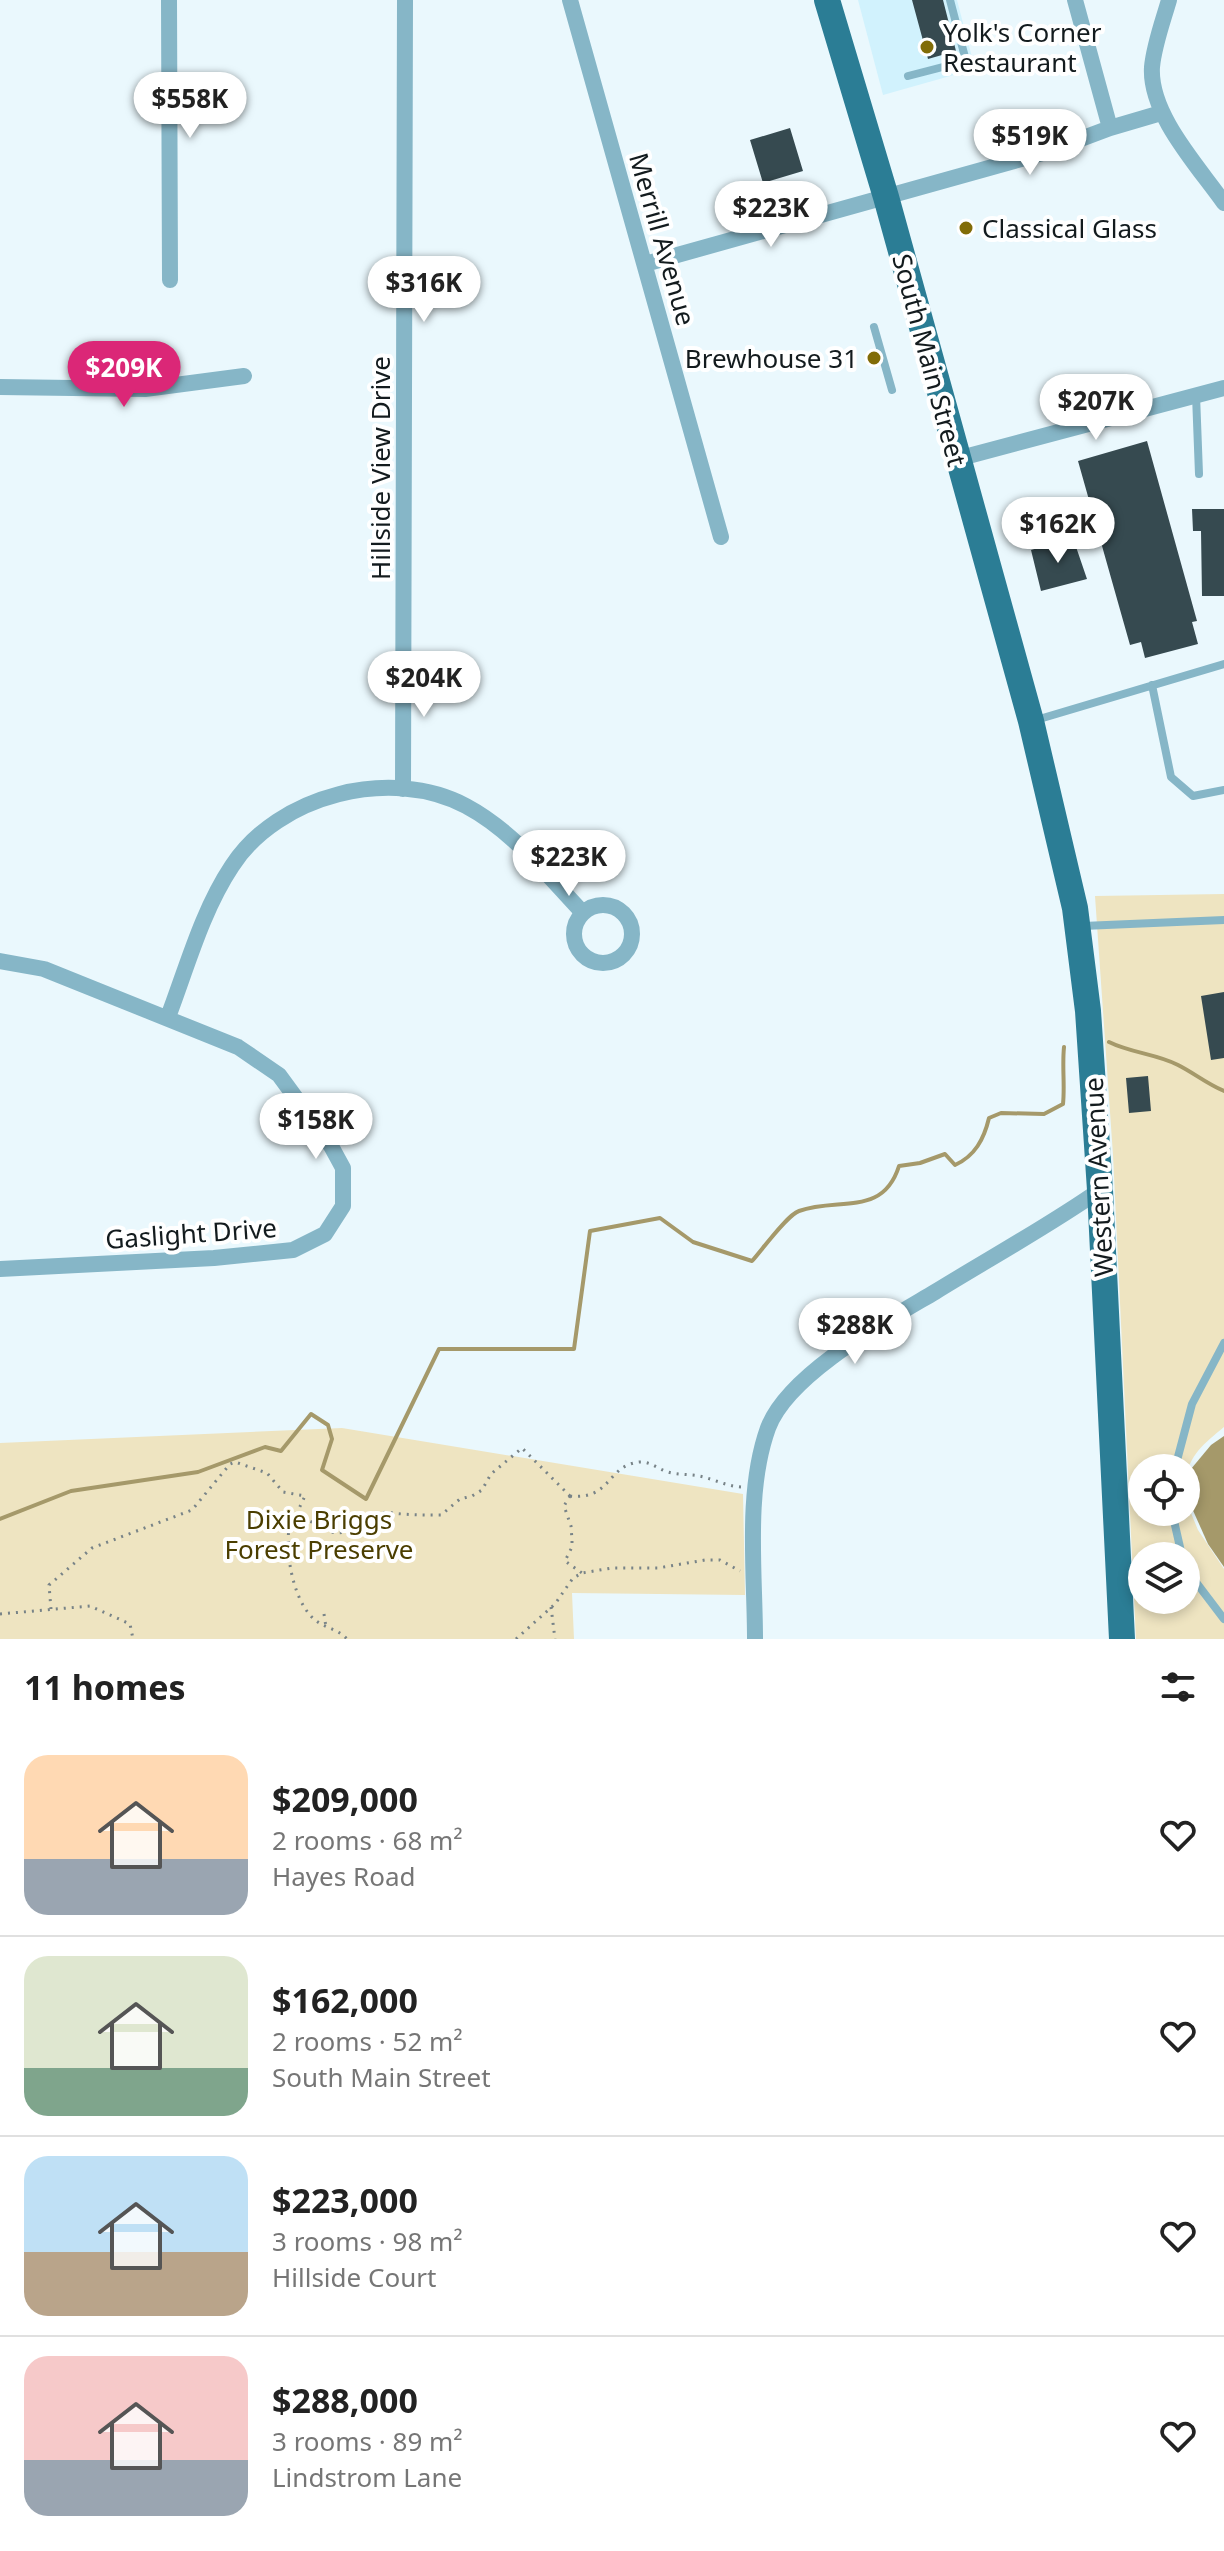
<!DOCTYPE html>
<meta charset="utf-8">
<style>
body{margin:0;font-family:"Noto Sans",sans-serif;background:#f2f2f2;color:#222;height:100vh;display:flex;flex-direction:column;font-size:30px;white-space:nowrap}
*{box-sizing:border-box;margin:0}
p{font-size:26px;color:#767676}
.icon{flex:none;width:44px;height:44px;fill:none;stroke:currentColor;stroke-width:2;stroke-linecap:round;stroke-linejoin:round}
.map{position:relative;height:1639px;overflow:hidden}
.details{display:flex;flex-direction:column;background:#fff;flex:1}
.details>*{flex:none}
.tools{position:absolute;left:1128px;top:1454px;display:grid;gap:16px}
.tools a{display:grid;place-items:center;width:72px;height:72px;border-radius:50%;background:#fff;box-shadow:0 4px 12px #0003;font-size:40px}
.price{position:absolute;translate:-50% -68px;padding:0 18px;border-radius:28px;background:#fff;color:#222;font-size:26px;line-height:52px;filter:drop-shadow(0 2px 4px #0008)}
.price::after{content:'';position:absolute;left:50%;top:48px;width:24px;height:18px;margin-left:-12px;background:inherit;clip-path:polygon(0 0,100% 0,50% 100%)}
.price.active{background:#db2777;color:#fff}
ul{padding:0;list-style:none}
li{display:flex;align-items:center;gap:24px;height:200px;padding:0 24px}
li+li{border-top:2px solid #e0e0e0}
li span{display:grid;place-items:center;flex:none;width:224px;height:160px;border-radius:24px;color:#555}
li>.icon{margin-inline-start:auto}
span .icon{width:96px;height:96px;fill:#fffc;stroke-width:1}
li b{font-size:34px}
h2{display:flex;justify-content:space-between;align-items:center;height:96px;padding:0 24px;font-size:34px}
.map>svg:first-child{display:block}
</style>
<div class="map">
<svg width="1224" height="1639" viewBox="0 0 1224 1639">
<rect width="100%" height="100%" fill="#eaf8fd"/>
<!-- built -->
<path fill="#d1f2fd" d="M858,0h99l18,69 -92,26z"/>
<!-- green -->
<path fill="#eee4c1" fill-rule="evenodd" d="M1224,894v533c-19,16 -36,28 -38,54v-13h-44v44h44v-11l12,29 26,39v70h-88l-23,-484 -18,-259zM1142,1556h44v44h-44z
M342,1428l401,66 2,101 -173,-2 2,46h-574v-196z"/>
<!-- water -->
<path fill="#a5996a" d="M1224,1436v131l-16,-23 -17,-38v-37l20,-24z"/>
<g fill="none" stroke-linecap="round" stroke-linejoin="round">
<!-- stream -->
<path stroke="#a5996a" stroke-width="4" d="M1109,1042c22,11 48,12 69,23 16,8 29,19 46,26
M0,1519l71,-28 127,-19 67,-25 16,4 30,-37 17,11 4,14 -10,31 44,29 73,-150h135l16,-118 70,-13 33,24 59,19c10,-11 35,-46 47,-50 40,-14 84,6 100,-45l21,-3 25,-9 10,11c20,-9 29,-26 34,-47l12,-5 43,1 19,-10c2,-19 -1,-37 1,-57"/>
</g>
<!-- building -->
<path fill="#364a50" d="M912,0h31l13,51 -28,8z
M790,128l13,43 -40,12 -13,-43z
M1147,441l50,180 -5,1 6,22 -53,14 -4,-16 -11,3 -52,-184z
M1192,509h32v87h-22l-1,-65h-8z
M1073,538l14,41 -46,12 -10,-41z
M1224,992v66l-13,2 -10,-64z
M1148,1076l3,35 -22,2 -3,-35z"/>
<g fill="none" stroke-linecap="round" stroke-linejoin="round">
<!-- path -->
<path stroke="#788387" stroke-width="3" stroke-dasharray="2 6" stroke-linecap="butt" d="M570,1496c42,4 36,-30 69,-34 11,-1 19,7 29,10 10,3 21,2 31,4 15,3 27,10 42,11
M570,1496l-6,10 7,20 1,14v7l-7,14 17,12
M295,1517c13,2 19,6 29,12 20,12 44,-8 61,-17 19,3 37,3 56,3l19,-16 12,-3 10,-6 9,-16 31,-26 48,48
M551,1607l4,32
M51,1609l-2,-24 43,-37 100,-38 38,-46 5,-2 32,11 16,19 22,4 -10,21 -4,2c-8,27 1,82 24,101 10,8 23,9 32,19
M0,1614l90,-8 40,18 3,15
M324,1614l2,13
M516,1639l39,-35 18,-26 9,-5 30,-5h46l47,-8h15l20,11"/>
<!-- lane -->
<path stroke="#86b6c7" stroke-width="8" d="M908,76l58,-15 -16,-61
M874,327l18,63
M1196,395l3,79
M1152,685l19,92 22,19 31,-6
M1036,720l188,-56
M1083,926l141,-6
M1175,1468l17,-64 32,-61
M1172,1512l10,44
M1186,1566l3,7 35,46"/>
<!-- street -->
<path stroke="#86b6c7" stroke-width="16" d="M169,0l1,280
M570,0l151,537
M1075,0l35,128
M1169,0c-6,21 -15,45 -17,67 -3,47 46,99 72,136
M645,264l401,-112 64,-24 51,-15
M0,387l145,2 99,-13
M957,459l267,-71
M403,789l2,-789
M574 934a29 29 0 1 1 58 0a29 29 0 1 1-58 0Z
M0,961l44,8 194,78 41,28 52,71 12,22v38l-18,28 -32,16 -79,8 -214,11
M168,1017c19,-50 34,-106 64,-151 46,-71 159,-100 234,-60 47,25 81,69 117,107
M755,1639c0,-67 -10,-147 13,-211 20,-54 118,-107 167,-136 55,-34 112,-65 165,-102"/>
<!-- primary -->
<path stroke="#2b7d95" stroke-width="26" d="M827,0l59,197 145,524 44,187 13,103 12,179 22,449"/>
</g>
<!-- markers -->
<g fill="#816c07" stroke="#fff" stroke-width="3">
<circle cx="927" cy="47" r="8"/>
<circle cx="966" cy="228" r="8"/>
<circle cx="874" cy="358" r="8"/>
</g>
<g text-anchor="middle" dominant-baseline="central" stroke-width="8" stroke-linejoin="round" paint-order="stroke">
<!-- poi labels -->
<g font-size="26" fill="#131b1e" stroke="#fff" text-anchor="start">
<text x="943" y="32">Yolk's Corner<tspan x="943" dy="30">Restaurant</tspan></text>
<text x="982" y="228">Classical Glass</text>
<text x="858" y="358" text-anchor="end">Brewhouse 31</text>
</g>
<!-- street labels -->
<g font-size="26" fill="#131b1e" stroke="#fff">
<text transform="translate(663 239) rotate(74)">Merrill Avenue</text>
<text transform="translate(930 360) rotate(75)">South Main Street</text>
<text transform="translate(380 468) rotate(-90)">Hillside View Drive</text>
<text transform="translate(1098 1177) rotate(-93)">Western Avenue</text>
<text transform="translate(191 1233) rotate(-4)">Gaslight Drive</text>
</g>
<!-- park labels -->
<g font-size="26" fill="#4b3e00" stroke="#fff">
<text x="319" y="1519">Dixie Briggs<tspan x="319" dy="30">Forest Preserve</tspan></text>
</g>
</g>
</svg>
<div class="tools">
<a><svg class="icon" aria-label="locate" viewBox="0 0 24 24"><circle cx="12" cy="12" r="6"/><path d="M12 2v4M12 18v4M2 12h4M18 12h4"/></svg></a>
<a><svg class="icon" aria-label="layers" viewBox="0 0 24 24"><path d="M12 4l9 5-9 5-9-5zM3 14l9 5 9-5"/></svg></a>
</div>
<b class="price" style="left:190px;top:140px">$558K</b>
<b class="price" style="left:1030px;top:177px">$519K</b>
<b class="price" style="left:771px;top:249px">$223K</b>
<b class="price" style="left:424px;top:324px">$316K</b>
<b class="price active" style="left:124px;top:409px">$209K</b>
<b class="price" style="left:1096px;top:442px">$207K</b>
<b class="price" style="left:1058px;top:565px">$162K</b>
<b class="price" style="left:424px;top:719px">$204K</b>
<b class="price" style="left:569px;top:898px">$223K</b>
<b class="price" style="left:316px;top:1161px">$158K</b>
<b class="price" style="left:855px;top:1366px">$288K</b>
</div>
<section class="details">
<h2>11 homes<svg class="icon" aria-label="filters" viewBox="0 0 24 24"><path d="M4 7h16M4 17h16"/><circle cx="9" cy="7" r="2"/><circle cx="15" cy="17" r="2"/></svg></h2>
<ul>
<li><span style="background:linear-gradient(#ffd9b3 65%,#9aa5b1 0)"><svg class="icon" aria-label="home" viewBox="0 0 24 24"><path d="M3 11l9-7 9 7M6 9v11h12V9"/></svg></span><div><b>$209,000</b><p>2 rooms · 68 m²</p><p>Hayes Road</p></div><svg class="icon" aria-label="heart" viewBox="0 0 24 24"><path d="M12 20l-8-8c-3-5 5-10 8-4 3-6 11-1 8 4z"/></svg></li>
<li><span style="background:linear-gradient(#dfe7d0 70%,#7fa58c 0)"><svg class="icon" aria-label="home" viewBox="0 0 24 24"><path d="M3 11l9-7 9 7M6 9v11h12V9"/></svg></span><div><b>$162,000</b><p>2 rooms · 52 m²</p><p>South Main Street</p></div><svg class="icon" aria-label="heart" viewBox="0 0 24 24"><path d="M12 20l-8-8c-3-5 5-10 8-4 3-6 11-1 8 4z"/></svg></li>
<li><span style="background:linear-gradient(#bfe0f5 60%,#b9a48a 0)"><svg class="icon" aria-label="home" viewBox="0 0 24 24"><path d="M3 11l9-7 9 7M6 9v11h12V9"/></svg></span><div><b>$223,000</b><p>3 rooms · 98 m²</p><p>Hillside Court</p></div><svg class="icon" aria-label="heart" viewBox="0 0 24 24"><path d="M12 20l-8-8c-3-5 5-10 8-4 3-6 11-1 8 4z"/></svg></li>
<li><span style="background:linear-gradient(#f6c9c9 65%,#9aa5b1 0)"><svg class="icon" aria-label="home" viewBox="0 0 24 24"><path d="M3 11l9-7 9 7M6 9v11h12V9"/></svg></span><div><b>$288,000</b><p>3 rooms · 89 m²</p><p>Lindstrom Lane</p></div><svg class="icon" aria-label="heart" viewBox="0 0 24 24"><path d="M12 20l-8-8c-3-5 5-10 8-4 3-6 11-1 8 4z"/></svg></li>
</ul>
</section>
